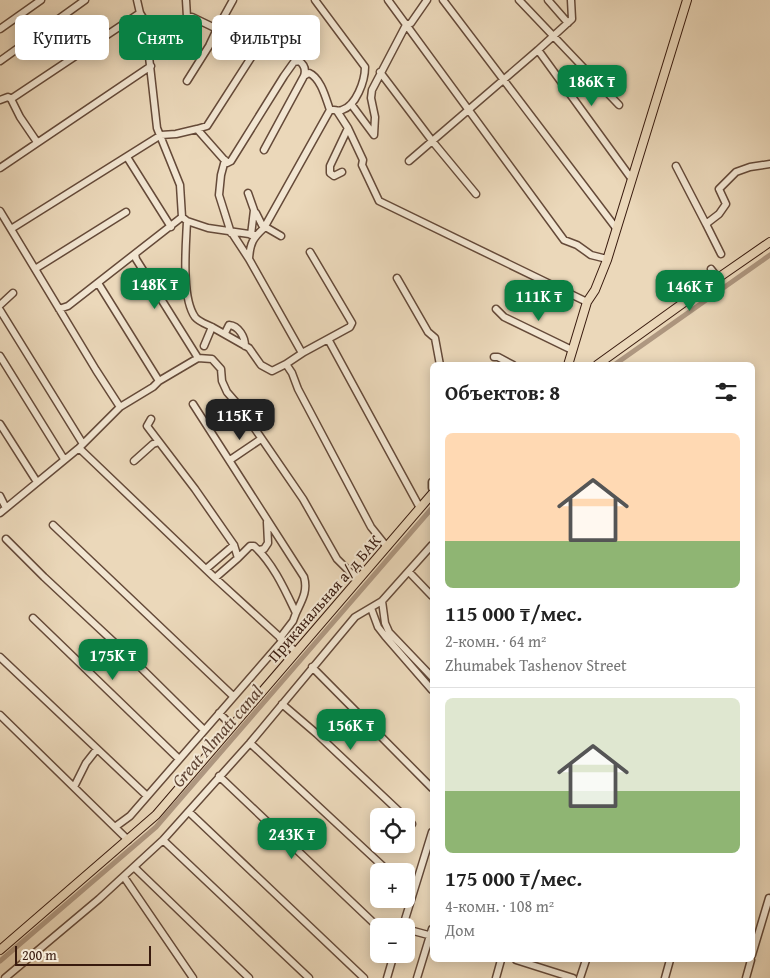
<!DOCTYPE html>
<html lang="ru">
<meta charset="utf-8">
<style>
body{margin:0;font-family:"Gentium Book Plus",serif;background:#f2f2f2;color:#222;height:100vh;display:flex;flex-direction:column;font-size:19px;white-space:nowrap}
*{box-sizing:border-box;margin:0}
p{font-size:16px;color:#767676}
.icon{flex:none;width:28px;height:28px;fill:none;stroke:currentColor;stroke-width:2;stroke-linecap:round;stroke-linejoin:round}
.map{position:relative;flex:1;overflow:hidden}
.sheet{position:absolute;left:430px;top:362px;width:325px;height:600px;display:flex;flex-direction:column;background:#fff;border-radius:8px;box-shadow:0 2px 12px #0003}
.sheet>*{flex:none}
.hud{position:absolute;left:15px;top:15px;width:340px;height:45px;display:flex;gap:10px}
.buttons{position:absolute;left:370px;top:808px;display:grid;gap:10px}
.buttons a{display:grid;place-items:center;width:45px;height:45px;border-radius:8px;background:#fff;box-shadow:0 2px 12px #0003;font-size:25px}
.scale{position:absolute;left:15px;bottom:12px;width:136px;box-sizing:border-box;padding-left:5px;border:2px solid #381a0e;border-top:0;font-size:14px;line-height:18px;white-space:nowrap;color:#381a0e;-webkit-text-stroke:4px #f2e6d2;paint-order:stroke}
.price{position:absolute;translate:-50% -42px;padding:0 11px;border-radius:10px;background:#0b8043;color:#fff;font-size:16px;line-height:32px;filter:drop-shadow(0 1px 2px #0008)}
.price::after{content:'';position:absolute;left:50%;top:30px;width:15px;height:11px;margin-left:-8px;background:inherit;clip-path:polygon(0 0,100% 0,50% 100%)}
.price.current{background:#222;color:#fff}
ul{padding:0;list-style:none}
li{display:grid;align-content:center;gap:10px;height:265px;padding:0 15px}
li+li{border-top:1px solid #e0e0e0}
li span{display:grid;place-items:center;height:155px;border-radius:8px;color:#555}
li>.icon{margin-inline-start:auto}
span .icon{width:90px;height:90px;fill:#fffc;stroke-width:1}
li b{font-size:21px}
h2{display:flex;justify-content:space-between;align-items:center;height:60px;padding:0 15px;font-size:21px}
.pill{padding:0 18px;border-radius:8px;background:#fff;box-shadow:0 2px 12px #0003;font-size:18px;line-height:45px}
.pill.current{background:#0b8043;color:#fff}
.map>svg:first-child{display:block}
</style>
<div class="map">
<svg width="770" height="978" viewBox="0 0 770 978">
<rect width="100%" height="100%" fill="#ebd8ba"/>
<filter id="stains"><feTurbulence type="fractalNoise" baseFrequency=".004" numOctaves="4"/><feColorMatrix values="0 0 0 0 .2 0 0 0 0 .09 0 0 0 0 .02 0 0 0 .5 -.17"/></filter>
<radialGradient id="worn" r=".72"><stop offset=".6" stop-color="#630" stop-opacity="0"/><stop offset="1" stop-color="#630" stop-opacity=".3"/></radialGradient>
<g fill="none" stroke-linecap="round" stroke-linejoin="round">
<!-- canal -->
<path stroke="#ae9780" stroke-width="5" d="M614,365l156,-110
M0,961l156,-134 276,-319"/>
<!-- minor casing -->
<g stroke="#654a39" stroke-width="9">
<path id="minor" d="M137,0l3,13 5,8 12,107 23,57 2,32 5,4c-1,25 -6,76 8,96 4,5 11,7 17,10l-8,19
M186,0l1,17
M388,0l176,240 13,5 14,10 16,4
M443,0l173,228
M519,0l100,105
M548,0l20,23
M571,0l1,19 -34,31 93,128
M0,29l41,-29
M217,29l16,-29
M147,37c19,-2 33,1 40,-20h5l25,12 -8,17 -22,35
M0,61l85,-61
M380,72l53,70 43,52
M11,99l9,18 17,25
M0,100l8,-3 3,2 129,-86
M351,104l23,31 1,-18 -4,-19 1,-8 34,-65 5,-2 16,-23
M337,111l11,17 -18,38v7l4,3 8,-4
M348,128l15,32 -1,5 17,36 208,101
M197,129l10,-3 65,-101
M264,150l40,-74 5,-3c12,5 17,26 21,37
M127,157l44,70
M225,160l-4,15 -2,20 12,38
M409,161l129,-111
M676,166l30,58 13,-10 7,-10 -7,-15 17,-17 14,-5 20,-3
M0,168l151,-102
M248,193l6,17 -3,25
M0,211l96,159 24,37
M256,213l6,12 19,11
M187,221l21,7 48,7
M706,224l15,30
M11,229l150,-94 15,-1 21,-5 30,34 4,-2 53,-85 10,-14 5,-1c6,4 7,9 5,15
M232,233l17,26
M310,252l42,71 -2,4 -46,25 -18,12 6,9 6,16 73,138 16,20
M135,254l1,5 62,99
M35,269l91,-57
M711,269l7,9
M397,278l31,54 7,6 5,27
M98,283l61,98
M0,305l13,-12
M59,309l9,-3 114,-89
M496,309l8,8 68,33
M0,310l83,134
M212,327l37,21 12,17 11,6 14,-7
M225,333l4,-8c10,1 16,12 16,21
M328,339l92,169
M302,353l-53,-94c1,-16 4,-21 15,-31l66,-118c5,-1 7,2 12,0 14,-4 23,-29 23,-43l-50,-67
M0,356l64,103
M494,357h4l15,8
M193,404l111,173c4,14 -2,23 -8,36
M151,419l-4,7 3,4 45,59 39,56 4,13 -23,20
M0,424l37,58
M79,448l136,130 81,74
M230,460l31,-21
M134,461l19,-17 6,-2
M432,482v6
M0,496l6,12
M0,513l79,-65 41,-41 33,-20 6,-6 39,-23 14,1 9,10 1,12 5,11 13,15 63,92 34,60 21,21
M53,525l180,171
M6,539l38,38 87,81 73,72
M259,550l5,-1 4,-6 -1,-21
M238,558l12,-12h4c19,17 31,44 42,67l-3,8 -13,17
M206,569l28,-24
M409,572l23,24
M382,601l3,22 4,9 43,45
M371,608l7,19 7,9 47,54
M33,618l146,141
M0,657l147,139
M312,667l120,121
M282,704l35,30 87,82
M219,713l13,13
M0,715l128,125
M250,743l138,128
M219,776l160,152
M74,787l12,-24 11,-14
M189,812l175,166
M406,818l6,6
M115,827l15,-11 153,-176
M163,840l146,138
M135,868l114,110
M124,877l69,101
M403,926l29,-94
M406,929l26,7
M752,955l17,-57
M516,960l57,18
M5,978l94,-79 64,-59 87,-97 105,-126 27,-16 50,-56
M387,978l7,-24
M417,978l15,-49
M496,978l5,-18
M580,978l6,-18
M665,978l5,-18
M746,978l5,-18"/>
</g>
<!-- major casing -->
<g stroke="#381a0e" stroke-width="10">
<path id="major" d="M568,365l19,-63 8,-12 12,-30 80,-260
M597,365l121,-87 52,-36
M0,950l156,-135 276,-321"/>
</g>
<!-- minor -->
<use href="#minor" stroke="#f2e6d2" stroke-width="6"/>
<!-- major -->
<use href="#major" stroke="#ebd8ba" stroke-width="8"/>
</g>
<g text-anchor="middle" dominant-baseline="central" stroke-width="4" stroke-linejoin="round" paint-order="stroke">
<!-- street labels -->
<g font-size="16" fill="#381a0e" stroke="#f2e6d2">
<text transform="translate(324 598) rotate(-49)">Приканальная а/д БАК</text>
</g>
<!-- water labels -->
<g font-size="18" font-style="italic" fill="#614636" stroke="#f2e6d2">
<text transform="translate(217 736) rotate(-49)">Great Almatı canal</text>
</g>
</g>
<rect width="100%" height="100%" filter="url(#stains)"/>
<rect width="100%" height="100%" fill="url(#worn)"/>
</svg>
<div class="buttons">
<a><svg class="icon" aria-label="locate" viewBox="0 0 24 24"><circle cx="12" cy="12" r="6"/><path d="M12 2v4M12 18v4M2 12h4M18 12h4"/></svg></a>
<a>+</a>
<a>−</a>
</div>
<div class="scale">200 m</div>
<b class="price" style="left:592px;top:107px">186K ₸</b>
<b class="price" style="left:155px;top:310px">148K ₸</b>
<b class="price" style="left:690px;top:312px">146K ₸</b>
<b class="price" style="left:539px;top:322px">111K ₸</b>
<b class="price current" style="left:240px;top:441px">115K ₸</b>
<b class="price" style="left:113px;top:681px">175K ₸</b>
<b class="price" style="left:351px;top:751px">156K ₸</b>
<b class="price" style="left:292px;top:860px">243K ₸</b>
<div class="hud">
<a class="pill">Купить</a>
<a class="pill current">Снять</a>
<a class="pill">Фильтры</a>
</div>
<section class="sheet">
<h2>Объектов: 8<svg class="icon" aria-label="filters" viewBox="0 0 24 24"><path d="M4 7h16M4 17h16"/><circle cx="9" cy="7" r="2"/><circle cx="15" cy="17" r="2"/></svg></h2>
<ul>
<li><span style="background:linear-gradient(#ffd9b3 70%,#8fb573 0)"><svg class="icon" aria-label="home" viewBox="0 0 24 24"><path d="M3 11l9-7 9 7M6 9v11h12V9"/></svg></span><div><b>115 000 ₸/мес.</b><p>2-комн. · 64 m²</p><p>Zhumabek Tashenov Street</p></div></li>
<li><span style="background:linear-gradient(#dfe7d0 60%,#8fb573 0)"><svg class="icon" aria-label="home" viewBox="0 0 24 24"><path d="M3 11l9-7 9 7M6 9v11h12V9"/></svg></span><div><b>175 000 ₸/мес.</b><p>4-комн. · 108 m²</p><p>Дом</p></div></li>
</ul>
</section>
</div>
